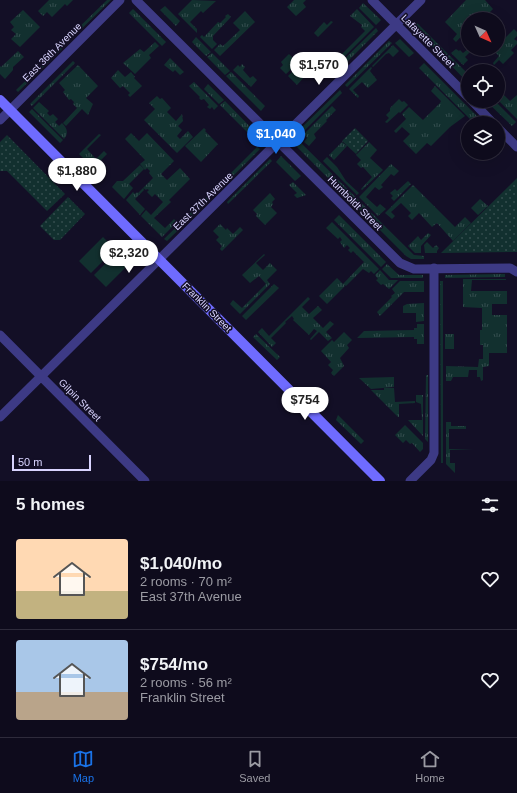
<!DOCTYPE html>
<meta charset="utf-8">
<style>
body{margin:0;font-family:Arial,sans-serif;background:#1c1929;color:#f1f3f6;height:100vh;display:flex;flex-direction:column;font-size:15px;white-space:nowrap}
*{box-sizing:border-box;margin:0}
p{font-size:13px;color:#9b9ba3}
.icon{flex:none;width:22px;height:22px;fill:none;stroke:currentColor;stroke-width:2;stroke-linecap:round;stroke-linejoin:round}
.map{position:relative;height:481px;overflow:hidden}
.side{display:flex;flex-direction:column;background:#0e0b1c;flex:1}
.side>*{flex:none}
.needle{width:26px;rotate:135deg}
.buttons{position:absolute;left:461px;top:12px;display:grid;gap:8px}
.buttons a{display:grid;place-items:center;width:44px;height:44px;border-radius:50%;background:#0e0b1c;box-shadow:0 4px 16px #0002,0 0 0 1px #2e2b3b;font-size:20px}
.scale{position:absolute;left:12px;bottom:10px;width:79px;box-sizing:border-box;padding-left:4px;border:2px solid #d9d4ff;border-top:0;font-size:11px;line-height:14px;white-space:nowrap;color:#d9d4ff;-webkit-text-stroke:3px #130f26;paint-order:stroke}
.price{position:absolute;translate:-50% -34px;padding:0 9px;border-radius:14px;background:#fff;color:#222;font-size:13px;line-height:26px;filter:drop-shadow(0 1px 2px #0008)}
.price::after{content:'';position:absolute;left:50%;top:24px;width:12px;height:9px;margin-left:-6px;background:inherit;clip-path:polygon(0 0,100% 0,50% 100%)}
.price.on{background:#1a73e8;color:#fff}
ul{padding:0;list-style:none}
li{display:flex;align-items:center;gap:12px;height:100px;padding:0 16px}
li+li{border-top:1px solid #2e2b3b}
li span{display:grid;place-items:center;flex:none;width:112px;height:80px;border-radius:4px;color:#555}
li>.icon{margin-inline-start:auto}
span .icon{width:48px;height:48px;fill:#fffc;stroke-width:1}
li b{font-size:17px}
h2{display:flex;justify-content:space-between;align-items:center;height:48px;padding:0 16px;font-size:17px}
.tab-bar{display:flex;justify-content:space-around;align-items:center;height:56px;border-top:1px solid #2e2b3b;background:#0e0b1c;font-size:11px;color:#9b9ba3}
.tab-bar a{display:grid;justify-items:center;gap:2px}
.tab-bar .on{color:#1a73e8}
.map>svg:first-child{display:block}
</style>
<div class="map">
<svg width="517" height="481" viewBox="0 0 517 481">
<defs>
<pattern id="grass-tufts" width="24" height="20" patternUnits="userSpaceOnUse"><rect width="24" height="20" fill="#12302f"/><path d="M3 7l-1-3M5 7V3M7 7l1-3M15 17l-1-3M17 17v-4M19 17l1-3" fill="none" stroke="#344d4e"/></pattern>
<pattern id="park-dots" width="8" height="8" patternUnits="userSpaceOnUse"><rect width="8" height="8" fill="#12302f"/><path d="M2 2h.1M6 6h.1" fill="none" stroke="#344d4e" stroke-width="1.8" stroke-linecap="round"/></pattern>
</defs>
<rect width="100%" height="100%" fill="#130f26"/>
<!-- grass -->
<path fill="url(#grass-tufts)" d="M49,0h24l-6,6 -2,-2 -13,13 -5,-5 -4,4 -5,-5z
M107,0h4l-43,42 -2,-2z
M192,0l24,1 -13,12 -2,-2 -11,11 7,7v4l-19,-19z
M294,0h12l-3,3 3,4 -10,9 -9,-9z
M466,0h19l8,9 -8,8 2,2h-19v10l-12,13 -3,-3 4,-5 -12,-12z
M363,3l18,17 -5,5 -17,-17z
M165,6l15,15 -4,5 -16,-16z
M133,9l33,33 -4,4 -33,-33z
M357,9l17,18 -42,42 -1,-1 9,-9 -2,-1 27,-27 -4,-4 1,-2 -12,-9z
M23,10l17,17 -20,20 -9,-8 5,-5 -5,-4 3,-3 -4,-5z
M245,11l10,11 -35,34 -6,-6 6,-6 3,2 17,-16 -7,-7z
M228,14l3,3 -18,19v4l4,4 -5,5 -12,-12 2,-2 2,2 14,-15 2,1 6,-6 -1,-1z
M331,21l2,1 -15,15 -4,-4 10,-11 3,3z
M417,23l31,31 -4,4 -31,-31z
M376,28l2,3 -41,41 -5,-1z
M514,29l3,3v4l-3,3 3,2v3l-6,6 3,3 -11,11 -4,-4 -5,5 -1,-2 6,-7 -6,-6 5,-1v-4z
M196,37l15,15 -5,4 -14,-14z
M400,39l14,14 -5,4 -14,-14z
M389,41l3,2 -45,44 -2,-2z
M155,42l4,4 -10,9 2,3 -16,16 -12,-11 17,-14 4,3z
M393,45l6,6 -6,6 -4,-4 -3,1 -13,13 -1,-1z
M60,47l2,2 -44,43 -2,-2z
M456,49l3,2 1,-1 3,3 5,-4h5l-8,8 3,3 -5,5 -12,-12z
M18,51l6,6 -11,10v3l-8,9 -5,-5v-8l1,1z
M212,53l18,18 -5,4 -18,-18z
M289,54l9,9 -12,11 -6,-6 3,-3 -2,-3z
M449,55l19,19v9l-23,-24z
M170,58l14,14 -4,3 -5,-5 -2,2 -9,-7z
M73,61l2,2 -43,43 -2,-2z
M424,63l55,55 -5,5 -55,-55z
M242,64l3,3 -2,3 7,8 3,-2 4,4 -6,7 -18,-17 5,-5 2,2z
M78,65l20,21 -12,12 7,6 -5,11 -6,-6 -16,17 -3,-3 14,-15 -4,-4 1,-2 -3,-3 -2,1 -6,-8 2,-2 -6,-7z
M299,65l8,9 -10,11 -9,-9z
M371,67l1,1 -2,3 7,9 -9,8 -6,-6 -9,8 6,6 -1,2 -9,-9z
M118,70l7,7 6,-5 4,5 -1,1 8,8 -12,11 -2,-2 2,-2 -7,-7 -3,2 -9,-10z
M231,72l34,34 -4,5 -35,-35z
M194,82l24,24 -4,4 -2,-3 -2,2 -3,-2 2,-2 -5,-6 -3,1 -2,-2 1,-1 -11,-11z
M208,84l16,16 -5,4 -15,-15z
M435,86l30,30 -15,11 -19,19 -4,-3 -11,11 -13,-13 7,-7 -8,-7 -6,6 -2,-2 12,-12 -4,-5 7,-7 14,13 17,-17 1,-2 -10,-10z
M340,90l2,3 -43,43 -3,-3z
M501,92l9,9 7,-6v24l-19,-19v-7l1,1z
M157,96l3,3 2,-1 9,10 -4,4 9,9 6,-7 1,7 -5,5 4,4 -5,6 3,3 8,-8 5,6 -16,16 -33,-33 11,-11 -6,-6z
M399,99l3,3 2,-1 4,4 -8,8 -1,-1 -12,11 -2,-1 4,-4 -3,-3 4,-4v-3z
M225,101l36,37 -4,4 -37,-37z
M486,101h9l21,21 -4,4z
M39,102l10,9 -2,2 3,3 3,-2 5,5 -3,3 4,4 3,-3c5,5 7,10 2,16l-31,-31z
M332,106l4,4 -10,10 1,1 -13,13 2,4 -7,8 -5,-4 3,-4 -3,-4z
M32,109l31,31 -3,3 -31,-31z
M204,128l2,2 -1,1 13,13 -17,18 -16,-16z
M131,133l8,8 8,-8 27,28 -13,13 6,6 13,-12 10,11 -21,21 2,2 -17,16 11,10 9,-9 3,3 -15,15 -21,-21 5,-6 5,5 12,-13 -8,-8 -3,3 -5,-5 2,-2 -2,-1 -1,1 -3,-2 10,-10 -4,-5 1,-2 -3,-3 -2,2 -5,-6 5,-4 -20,-21z
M99,134l2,1 -14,14 9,10 8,-8 3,3 -7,7 6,6 -7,7 -20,-20z
M298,140l116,115 10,1v3h-13l-5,-3 -112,-112z
M342,142l5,4 -13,14 -5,-5z
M369,142l8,8 -7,8 13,12 -21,20 -1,-1 11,-12 -9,-10 -2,1 -4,-4 4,-4 -5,-5z
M257,147l3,2 -42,42 -4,-1z
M281,156l20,20 -6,5 -19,-19z
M327,157l10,10 9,14 13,12 -2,2 -34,-34z
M270,159l2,2 -44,43 -1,-2z
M391,164l8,7 -5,5 -3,-2 -10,11 2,2 -4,3 -4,-3 -9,10 11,10 3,-3 6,5 -8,7 -19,-19z
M140,165l4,4 -15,15 4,4 -9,11 -12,-12 5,-6h6z
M408,181l3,3 -17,17 -3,-3 2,-2 -3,-3 5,-4 2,2z
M293,182l13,13 -9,3 -3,-3 3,-2 -8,-8z
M413,185l42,42 10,-10 6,6 -18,18 -16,-18 -5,4 -13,-14 -7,7 -4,-4 3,-3 -10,-10 -10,9 4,4 -3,3 -7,-6z
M143,188l1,2 -9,9 10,10 -5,6 -14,-15 7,-8 2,2 2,-2 1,1z
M270,193l5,6 -3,3 1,2 -2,3 6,6 -12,12 -9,-9 1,-2 -4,-4z
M208,196l1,4 -42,41 -3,-2z
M480,199l8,7 -10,9 -7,-7z
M339,215l47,47 -5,5 -47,-47z
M332,222l47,47 -5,5 -3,-3 -2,2 -6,-4 -17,17 -3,-2 21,-22 -11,-11 -2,2 -3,-3 2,-2 -3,-3 -3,3 -4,-6 2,-2 -2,-3 -2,2 -12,-11z
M220,224l6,6 1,-2 6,6 7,-7 3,3 -21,21 -2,-2 2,-3 -6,-6 3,-3 -6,-6z
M428,233l3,2 -10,11v7h-6l-7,-7 10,-10 3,4z
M427,242l6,6 3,-3 3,3 -2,3v2h-12l-1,-8z
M264,254l1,1 -9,8 7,7 7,-7 7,7 -10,10 3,4 -30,30 -10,-10 3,-4 9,8 24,-24 -7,-8 -9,7 -8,-8z
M387,264l12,11h24v3h-32l-9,-9z
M380,270l9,10h9l-9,9 -6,-5 -2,1 -5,-5 2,-1 -3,-4z
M505,274v3l-60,1v-3z
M337,278l8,8 -18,18 -8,-8z
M463,279h43v1h-34l-1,11h36v13h-15v11h15v38h-18v13l-6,1v13l-2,1 -1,-4h-3v-7h-8l-1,7h-15l-2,4h-5v-15l32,1 1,-8h4v-14h-3v-15h2v-22l-19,-1z
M400,281h24v11h-20l-24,24 -3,-4 15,-15 -1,-1 4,-3 -3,-4z
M440,281h3v182h-2z
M274,284l5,4 -33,32 -4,-4z
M308,297l2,2 -8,8 7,7 9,-8 4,4 -9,8 10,10 7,-7 4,3 -8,8 6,6 -4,3 -9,-9 -8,8 -1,-1 7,-8 -3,-2 -5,6 -16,-15 1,-1 -2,-3 -7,6 1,1 -15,15 5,5 -4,4 -14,-15 4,-4 7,8z
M424,303v18l-8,1v-9h-13v-7l4,-2z
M417,324h7v20h-7v-5h-3v-2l-57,1 7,-7 50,-1v-2h3z
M344,332l8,8 -5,5 2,3 -9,10 4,8 -10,10 -3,-3 2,-3 -5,-5 3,-3 -10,-11 11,-11 2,2z
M256,334l24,23 -3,3 -24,-23z
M445,334h9v15h-9z
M426,375h2v67l-3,-3z
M394,377v10l-23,2 -12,-11z
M384,388h10l1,14 20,-1v2l-16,1v13h-1l-27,-27h13z
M416,395h7v41l-15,-16h14l-1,-16 -5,-2z
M338,415l26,26 -3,3 -25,-24z
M446,422h5v4h15v3h-17v20h24l-23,1v13h5v10l-9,-9z
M405,425l18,18v6l-3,3 -8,-9 -2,1 -4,-4 -3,3 -8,-8z"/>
<!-- park -->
<path fill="url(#park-dots)" d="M355,128l13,13 -12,13 -14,-13z
M7,135l58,59 -18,17 -40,-40h-7v-29z
M517,178v74l-76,1z
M68,197l17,17 -25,26h-6l-14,-14z"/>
<!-- pitch -->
<path fill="#12302f" d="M103,237l12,12 -24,24 -12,-12z
M118,251l12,12 -24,24 -12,-12z"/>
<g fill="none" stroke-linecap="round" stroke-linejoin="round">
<!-- street -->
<path stroke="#3d3a85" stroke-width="9" d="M136,0l264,263 14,6 96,-1 7,4
M372,0l96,97
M472,101l21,22
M0,120l120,-120
M498,128l19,19
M0,335l145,146
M0,417l421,-417
M410,481l21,-21 3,-7v-185"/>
<!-- secondary -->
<path stroke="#6f6bff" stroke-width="10" d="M0,100l380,381"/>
</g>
<g text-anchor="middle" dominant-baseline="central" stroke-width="3" stroke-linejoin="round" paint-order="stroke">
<!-- street labels -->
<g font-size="10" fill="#d9d4ff" stroke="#130f26">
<text transform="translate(428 41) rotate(45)">Lafayette Street</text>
<text transform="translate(52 52) rotate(-45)">East 36th Avenue</text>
<text transform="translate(203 201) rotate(-44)">East 37th Avenue</text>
<text transform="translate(355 203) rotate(45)">Humboldt Street</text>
<text transform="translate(207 307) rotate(45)">Franklin Street</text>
<text transform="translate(80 400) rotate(45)">Gilpin Street</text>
</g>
</g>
</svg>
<div class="buttons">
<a><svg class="needle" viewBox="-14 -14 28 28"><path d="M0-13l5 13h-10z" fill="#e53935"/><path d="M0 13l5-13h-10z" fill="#9b9ba3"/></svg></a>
<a><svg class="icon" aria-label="locate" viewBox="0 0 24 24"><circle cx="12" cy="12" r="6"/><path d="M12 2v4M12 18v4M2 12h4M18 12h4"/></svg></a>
<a><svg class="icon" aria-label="layers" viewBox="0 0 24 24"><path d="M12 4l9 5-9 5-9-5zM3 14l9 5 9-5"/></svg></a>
</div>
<div class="scale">50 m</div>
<b class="price" style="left:319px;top:86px">$1,570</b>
<b class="price on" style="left:276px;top:155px">$1,040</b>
<b class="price" style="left:77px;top:192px">$1,880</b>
<b class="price" style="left:129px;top:274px">$2,320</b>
<b class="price" style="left:305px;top:421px">$754</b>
</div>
<section class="side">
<h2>5 homes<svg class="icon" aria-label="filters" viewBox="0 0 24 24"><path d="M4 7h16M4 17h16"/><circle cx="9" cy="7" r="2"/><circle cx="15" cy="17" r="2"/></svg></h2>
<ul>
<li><span style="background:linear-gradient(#ffd9b3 65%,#c2b280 0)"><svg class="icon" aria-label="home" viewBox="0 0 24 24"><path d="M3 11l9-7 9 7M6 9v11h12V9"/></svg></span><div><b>$1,040/mo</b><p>2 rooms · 70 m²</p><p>East 37th Avenue</p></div><svg class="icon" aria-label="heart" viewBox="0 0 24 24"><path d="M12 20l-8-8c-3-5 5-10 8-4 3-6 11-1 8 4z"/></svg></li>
<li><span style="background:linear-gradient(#a9c7e8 65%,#b9a48a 0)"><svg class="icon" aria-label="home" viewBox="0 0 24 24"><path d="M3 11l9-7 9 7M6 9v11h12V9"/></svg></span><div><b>$754/mo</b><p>2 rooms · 56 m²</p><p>Franklin Street</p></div><svg class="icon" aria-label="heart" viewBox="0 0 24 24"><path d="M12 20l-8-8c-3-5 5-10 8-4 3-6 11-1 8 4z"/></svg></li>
</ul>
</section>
<nav class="tab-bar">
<a class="on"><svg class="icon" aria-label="map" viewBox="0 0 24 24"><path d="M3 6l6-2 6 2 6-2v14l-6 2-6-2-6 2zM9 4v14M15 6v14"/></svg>Map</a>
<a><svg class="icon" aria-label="saved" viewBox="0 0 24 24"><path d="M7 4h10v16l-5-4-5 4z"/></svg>Saved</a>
<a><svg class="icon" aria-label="home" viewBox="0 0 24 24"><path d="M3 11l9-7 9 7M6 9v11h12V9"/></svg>Home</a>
</nav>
